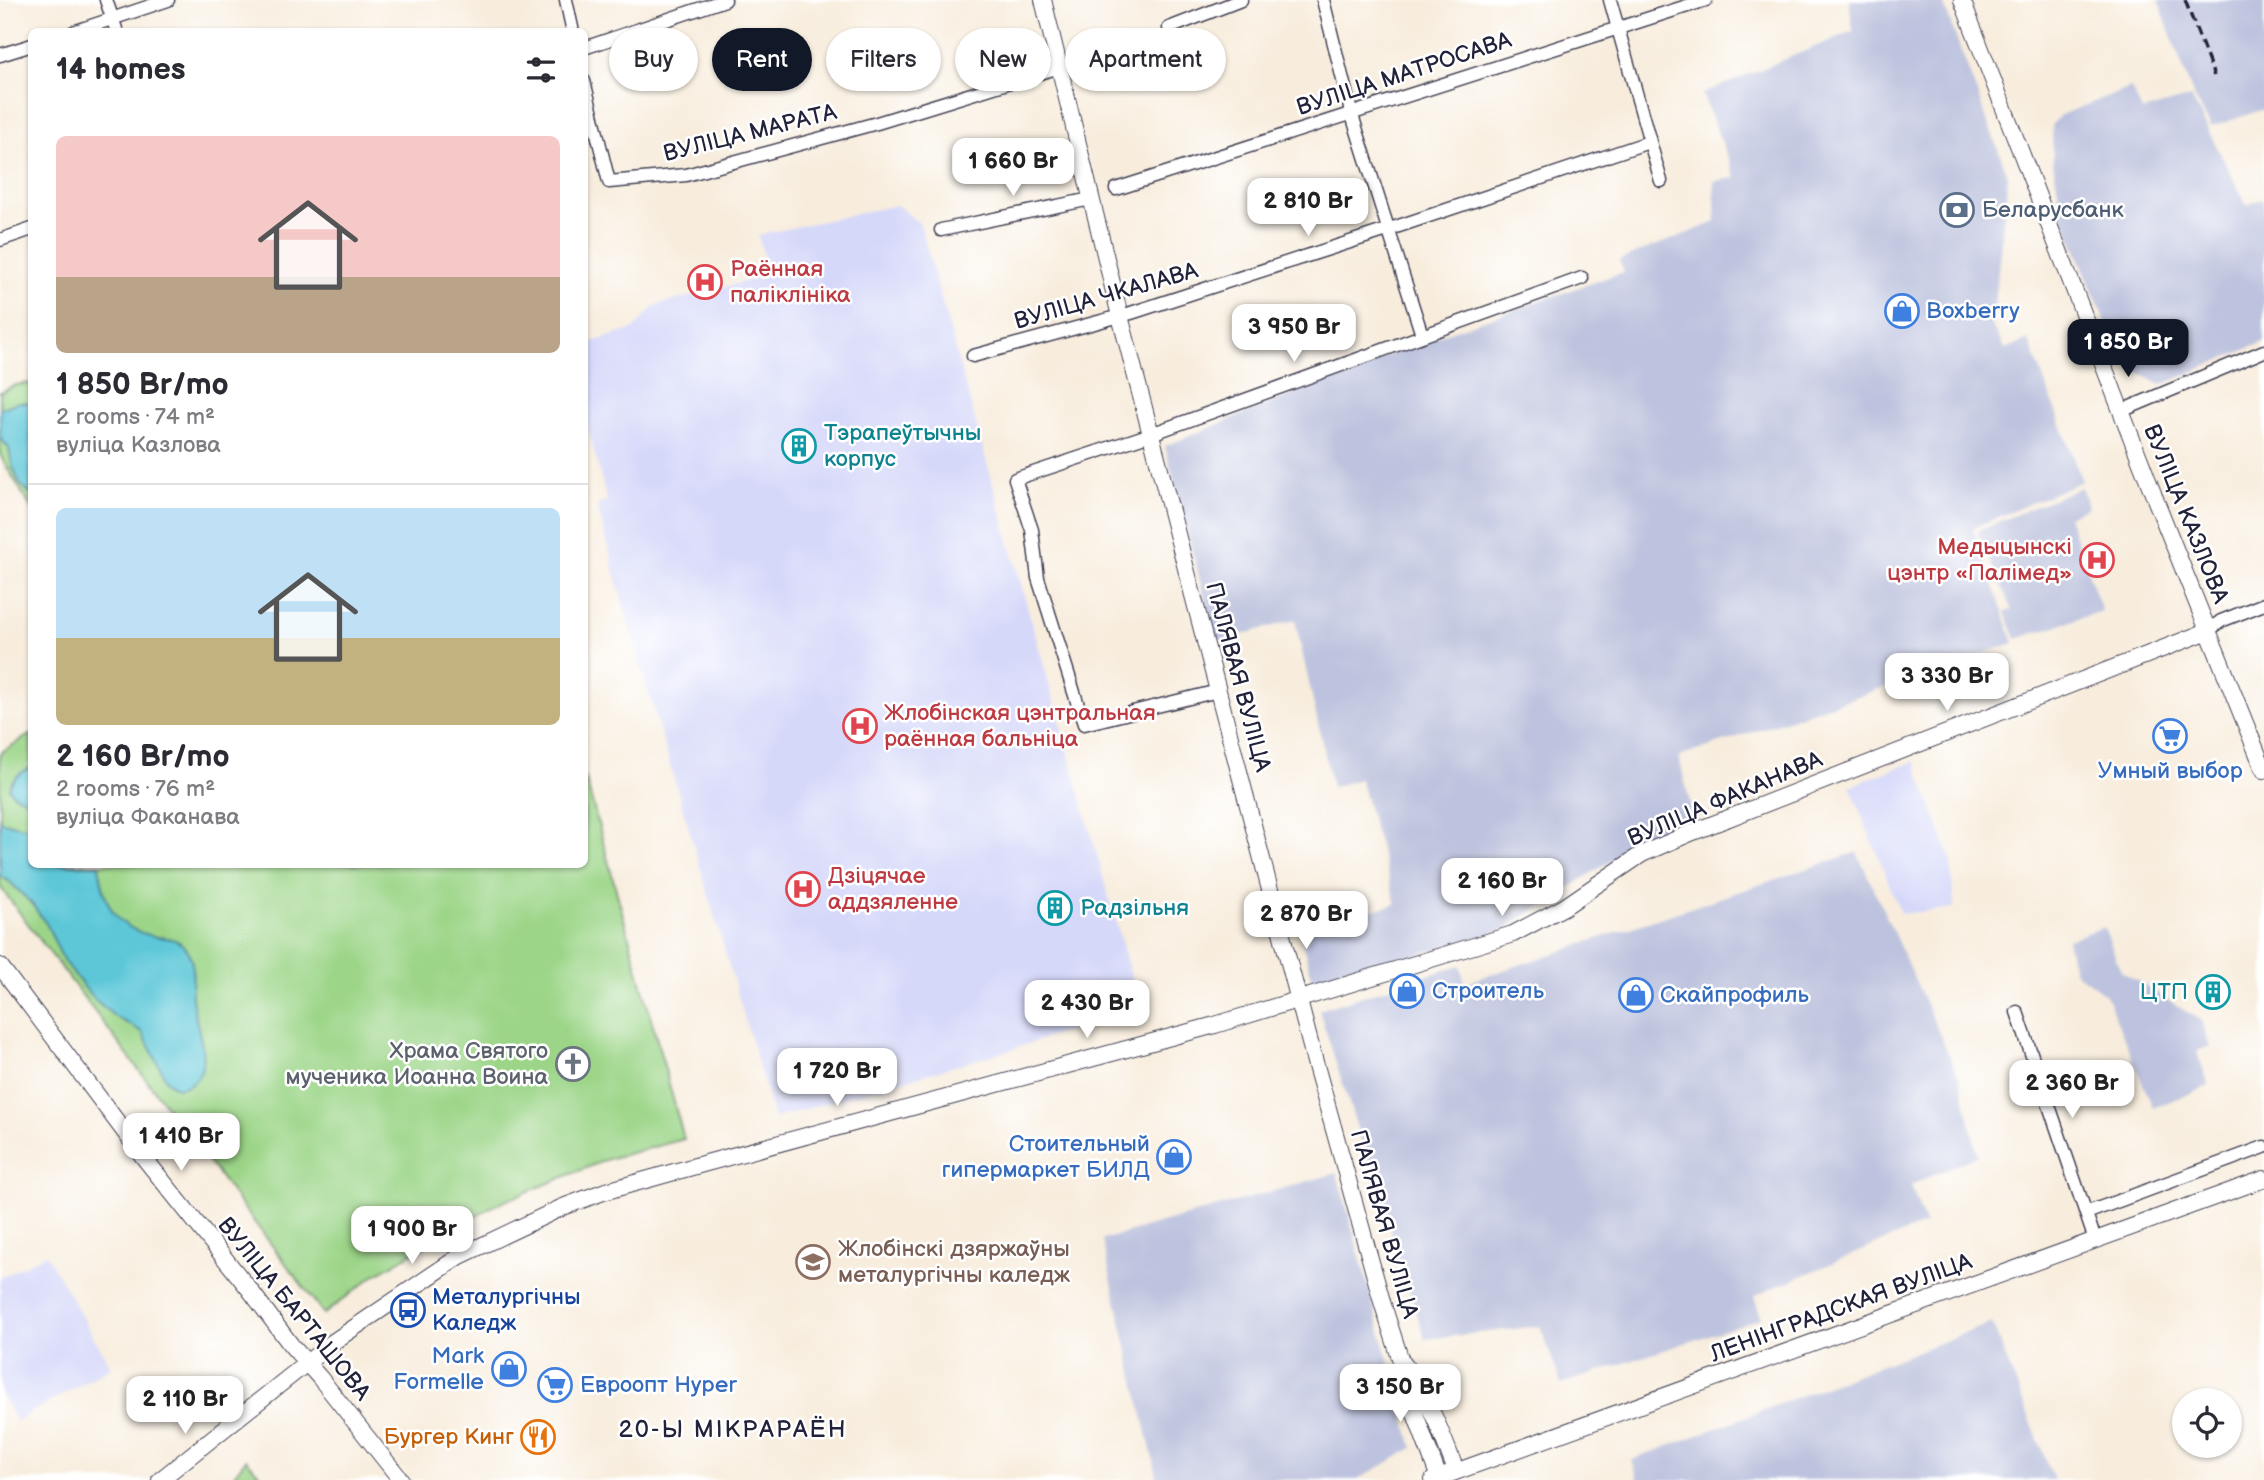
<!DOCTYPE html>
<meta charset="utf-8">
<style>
body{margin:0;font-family:"Balsamiq Sans",sans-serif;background:#f2f2f3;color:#2b2b33;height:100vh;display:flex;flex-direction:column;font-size:26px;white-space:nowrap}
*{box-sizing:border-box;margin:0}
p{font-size:23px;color:#7c7c81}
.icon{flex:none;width:38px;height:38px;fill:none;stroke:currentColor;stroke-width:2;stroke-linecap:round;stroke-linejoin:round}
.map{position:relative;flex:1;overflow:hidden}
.details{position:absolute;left:28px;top:28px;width:560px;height:840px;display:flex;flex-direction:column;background:#fff;border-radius:10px;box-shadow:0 2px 5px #0004}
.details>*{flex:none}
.top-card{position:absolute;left:609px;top:28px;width:665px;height:63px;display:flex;gap:14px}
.fabs{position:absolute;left:2172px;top:1388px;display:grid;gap:14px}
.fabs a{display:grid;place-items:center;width:70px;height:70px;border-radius:50%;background:#fff;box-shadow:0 2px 5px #0004;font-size:35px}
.price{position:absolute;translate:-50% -60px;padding:0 16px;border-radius:14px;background:#fff;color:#222;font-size:23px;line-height:46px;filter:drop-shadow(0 2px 4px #0008)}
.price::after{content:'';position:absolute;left:50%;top:42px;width:21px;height:16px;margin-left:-10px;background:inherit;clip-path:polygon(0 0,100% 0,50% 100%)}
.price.active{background:#111827;color:#fff}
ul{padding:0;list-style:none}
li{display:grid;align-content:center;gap:14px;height:371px;padding:0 28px}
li+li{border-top:2px solid #e1e1e2}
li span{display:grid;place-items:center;height:217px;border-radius:10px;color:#555}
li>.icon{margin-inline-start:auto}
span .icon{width:126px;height:126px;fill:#fffc;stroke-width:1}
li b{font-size:30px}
h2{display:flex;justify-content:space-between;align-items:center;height:84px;padding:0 28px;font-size:30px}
.chip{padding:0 24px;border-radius:32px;background:#fff;box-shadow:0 2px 5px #0004;font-size:24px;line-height:63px}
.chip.active{background:#111827;color:#fff}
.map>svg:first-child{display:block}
</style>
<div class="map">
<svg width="2264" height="1480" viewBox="0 0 2264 1480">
<rect width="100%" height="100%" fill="#fff"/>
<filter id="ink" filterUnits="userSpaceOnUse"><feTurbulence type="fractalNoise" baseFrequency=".0143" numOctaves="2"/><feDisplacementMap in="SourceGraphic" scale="14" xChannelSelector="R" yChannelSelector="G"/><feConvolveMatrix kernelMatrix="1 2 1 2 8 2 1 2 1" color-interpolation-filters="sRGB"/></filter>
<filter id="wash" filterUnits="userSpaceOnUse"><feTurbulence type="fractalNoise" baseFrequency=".00686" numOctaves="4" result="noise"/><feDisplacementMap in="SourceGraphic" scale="28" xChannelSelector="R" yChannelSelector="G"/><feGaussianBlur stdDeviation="1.57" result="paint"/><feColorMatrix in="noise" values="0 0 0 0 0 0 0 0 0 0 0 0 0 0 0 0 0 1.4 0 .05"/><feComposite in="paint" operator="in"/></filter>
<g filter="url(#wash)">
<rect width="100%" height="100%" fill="#f8eddd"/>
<!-- built -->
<path fill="#d5d8f9" d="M897,205l23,19 220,784 -137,44 -229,66 -145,-492 -32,-121 10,-4 -22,-84v-73l49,-15 20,-23 115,-31 -11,-40z
M1915,761l36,100 3,47 -53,6 -51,-128z
M46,1254l65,113 -95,54 -16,-28v-115z"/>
<!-- industrial -->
<path fill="#bdc3de" d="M1849,0h93l66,176 -16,150 13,23 24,-9 53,141 -109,47 41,115 -335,114 16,67 -55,18 -137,88 -189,54 -21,-72 54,-12 7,15 42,-11 -36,-125 -28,8 -37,-167 -79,22 -51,-196 261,-106 198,-68 -5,-12 97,-38 -2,-41 22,-3 -34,-84 151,-63z
M2158,0h106v109l-53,18 -19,-35z
M2131,88l11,23 49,-14 56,108 17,-7v144l-103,43 -39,-23 -59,-143 -10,-57 -1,-37 8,-10z
M2081,487l7,20 -20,9 34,95 -86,28 -11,-27 7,-2 -35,-79z
M1857,852l102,225 19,78 -67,30 14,39 -171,72 7,22 -200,66 -21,-58 -115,13 -106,-329 141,-45 5,18z
M2104,927l17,44 80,49 9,26 -13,5 12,35 -56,22 -47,-113 -32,-24 -7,-31z
M1337,1173l76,275 -56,32h-199l-56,-240z
M1992,1323l62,157h-416l-6,-20z"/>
<!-- green -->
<path fill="#9cd588" stroke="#5f7c62" stroke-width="2" d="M31,383v125l-31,-53v-63l16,-7z
M31,734l1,130h552l1,-88 99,363 -76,20 -113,46 -120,70 -51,39 -324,-427v-134z
M246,1459l13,15 -4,6h-16l-7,-3z"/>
<!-- water -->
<path fill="#5dc7d8" stroke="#40748a" stroke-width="2" d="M18,402l13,1v91l-11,-10 -8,-19 -3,-17 -9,-10v-29z
M31,767v35l-17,-7 -5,-6c3,-12 12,-16 22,-22z
M0,821l31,8 1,35 67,1c6,40 14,64 59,72 13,2 20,1 28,12 11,16 5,30 6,48 2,29 31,86 -16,91l-9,-7 -25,-49 -28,-16 -21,-18 -29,-36 -17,-37 -15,-21 -22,-22 -10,-6z"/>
</g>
<g filter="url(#ink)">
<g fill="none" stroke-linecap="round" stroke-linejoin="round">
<!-- minor casing -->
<g stroke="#424053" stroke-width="15">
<path id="minor" d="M106,0l11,32
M566,0l7,32
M1323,0l28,112 71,223
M1610,0l51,181
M1169,28l72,-28
M73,32l95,-32
M584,48l141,-48
M0,55l32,-10
M584,81l25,101 77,-7 191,-52 182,-56
M1116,189l590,-189
M941,230l150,-31
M0,240l32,-11
M973,356l158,-43 256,-83 262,-88
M2121,411l143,-60
M2208,631l13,-10 43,-17
M1218,691l-134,33 -46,-146 -6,-48 -17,-51 136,-45 431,-156
M2017,1012l78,228
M2086,1213l178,-66"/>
</g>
<!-- major casing -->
<g stroke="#424053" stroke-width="18">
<path id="major" d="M1043,0l77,316 195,746 68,243 18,56 4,26 34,91
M1962,0l192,496 110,274
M0,966l145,193 105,131 41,55 29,33 81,102
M1403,1363c24,32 39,70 53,108
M160,1480l173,-138 127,-86 103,-49 40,-15 96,-27 516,-140 298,-91 51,-27 78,-53 51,-22 515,-201
M1433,1480l831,-301"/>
</g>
<!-- minor -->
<use href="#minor" stroke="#fff" stroke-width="12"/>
<!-- major -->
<use href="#major" stroke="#fff" stroke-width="16"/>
<!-- rail -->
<path stroke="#22223b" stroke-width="3.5" stroke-dasharray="10 5" stroke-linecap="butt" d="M2185,0l29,76"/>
</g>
</g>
<!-- icons -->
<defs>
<g id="bank-ring" transform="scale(1.75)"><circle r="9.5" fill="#fff" stroke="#5c6f8a" stroke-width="1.5"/><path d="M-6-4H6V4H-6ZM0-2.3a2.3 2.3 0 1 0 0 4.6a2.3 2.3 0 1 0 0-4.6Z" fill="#5c6f8a"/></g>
<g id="hospital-ring" transform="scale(1.75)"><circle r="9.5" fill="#fff" stroke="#e0444e" stroke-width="1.5"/><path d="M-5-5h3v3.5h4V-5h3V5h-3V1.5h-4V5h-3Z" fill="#e0444e"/></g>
<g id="shop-ring" transform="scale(1.75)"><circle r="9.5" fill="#fff" stroke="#3f7fe0" stroke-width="1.5"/><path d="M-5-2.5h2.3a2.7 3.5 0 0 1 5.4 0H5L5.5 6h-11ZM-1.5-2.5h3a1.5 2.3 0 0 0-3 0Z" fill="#3f7fe0"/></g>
<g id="building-ring" transform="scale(1.75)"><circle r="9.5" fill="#fff" stroke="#0f9aa8" stroke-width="1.5"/><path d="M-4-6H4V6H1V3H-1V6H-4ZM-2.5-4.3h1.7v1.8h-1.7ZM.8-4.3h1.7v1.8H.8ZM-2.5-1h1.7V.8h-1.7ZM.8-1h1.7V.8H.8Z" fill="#0f9aa8"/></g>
<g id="supermarket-ring" transform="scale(1.75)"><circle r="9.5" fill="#fff" stroke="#3f7fe0" stroke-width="1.5"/><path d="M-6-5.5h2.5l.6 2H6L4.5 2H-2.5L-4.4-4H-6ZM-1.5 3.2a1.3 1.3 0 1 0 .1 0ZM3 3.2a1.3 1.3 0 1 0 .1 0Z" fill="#3f7fe0"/></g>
<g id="church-ring" transform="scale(1.75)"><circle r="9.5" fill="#fff" stroke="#6b7280" stroke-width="1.5"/><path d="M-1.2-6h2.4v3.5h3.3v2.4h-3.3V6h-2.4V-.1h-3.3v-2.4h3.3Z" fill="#6b7280"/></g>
<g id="university-ring" transform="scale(1.75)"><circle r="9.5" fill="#fff" stroke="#8d6e63" stroke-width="1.5"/><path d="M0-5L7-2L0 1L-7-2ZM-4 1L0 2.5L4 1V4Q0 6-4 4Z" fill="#8d6e63"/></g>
<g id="bus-ring" transform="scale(1.75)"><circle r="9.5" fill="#fff" stroke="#1a4fb4" stroke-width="1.5"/><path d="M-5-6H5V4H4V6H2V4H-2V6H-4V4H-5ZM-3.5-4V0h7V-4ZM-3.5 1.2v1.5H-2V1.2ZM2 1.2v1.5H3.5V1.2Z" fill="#1a4fb4"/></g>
<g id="restaurant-ring" transform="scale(1.75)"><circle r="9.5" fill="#fff" stroke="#e8710a" stroke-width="1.5"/><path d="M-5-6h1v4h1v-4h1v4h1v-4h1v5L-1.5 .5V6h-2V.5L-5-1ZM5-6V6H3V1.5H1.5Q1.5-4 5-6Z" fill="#e8710a"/></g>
</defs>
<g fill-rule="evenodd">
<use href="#bank-ring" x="1957" y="210"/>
<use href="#hospital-ring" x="705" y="282"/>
<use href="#shop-ring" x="1902" y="311"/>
<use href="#building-ring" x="799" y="446"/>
<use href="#hospital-ring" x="2097" y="560"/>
<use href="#hospital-ring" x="860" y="726"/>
<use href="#supermarket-ring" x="2170" y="736"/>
<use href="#hospital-ring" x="803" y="889"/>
<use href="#building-ring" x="1055" y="908"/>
<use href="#shop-ring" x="1407" y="991"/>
<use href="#building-ring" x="2213" y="992"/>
<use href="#shop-ring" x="1636" y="995"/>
<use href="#church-ring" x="573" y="1064"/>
<use href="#shop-ring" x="1174" y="1157"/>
<use href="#university-ring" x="813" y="1262"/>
<use href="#bus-ring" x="408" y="1310"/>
<use href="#shop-ring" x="509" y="1369"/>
<use href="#supermarket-ring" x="555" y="1385"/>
<use href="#restaurant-ring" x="538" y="1437"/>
</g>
<g text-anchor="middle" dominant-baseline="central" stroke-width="5" stroke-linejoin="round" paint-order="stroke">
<!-- street labels -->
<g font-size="23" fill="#22223b" stroke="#fff">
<text transform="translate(1404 74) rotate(-18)">ВУЛІЦА МАТРОСАВА</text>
<text transform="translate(750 133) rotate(-14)">ВУЛІЦА МАРАТА</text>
<text transform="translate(1106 296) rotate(-16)">ВУЛІЦА ЧКАЛАВА</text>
<text transform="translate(2186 514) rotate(68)">ВУЛІЦА КАЗЛОВА</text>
<text transform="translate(1238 677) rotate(75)">ПАЛЯВАЯ ВУЛІЦА</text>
<text transform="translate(1725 799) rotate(-23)">ВУЛІЦА ФАКАНАВА</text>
<text transform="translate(1384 1224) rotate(74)">ПАЛЯВАЯ ВУЛІЦА</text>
<text transform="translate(1841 1308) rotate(-20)">ЛЕНІНГРАДСКАЯ ВУЛІЦА</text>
<text transform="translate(294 1309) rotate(51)">ВУЛІЦА БАРТАШОВА</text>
</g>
<!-- service labels -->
<g font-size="23" fill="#4e5e75" stroke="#fff" text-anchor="start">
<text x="1982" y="210">Беларусбанк</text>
</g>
<!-- health labels -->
<g font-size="23" fill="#be3a42" stroke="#fff" text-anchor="start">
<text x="730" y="269">Раённая<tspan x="730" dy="26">паліклініка</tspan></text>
<text x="2072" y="547" text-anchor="end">Медыцынскі<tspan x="2072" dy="26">цэнтр «Палімед»</tspan></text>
<text x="884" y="713">Жлобінская цэнтральная<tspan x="884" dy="26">раённая бальніца</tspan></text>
<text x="828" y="876">Дзіцячае<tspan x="828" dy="26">аддзяленне</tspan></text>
</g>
<!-- shop labels -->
<g font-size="23" fill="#366cbe" stroke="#fff" text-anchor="start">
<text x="1926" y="311">Boxberry</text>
<text x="2170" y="771" text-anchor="middle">Умный выбор</text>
<text x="1432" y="991">Строитель</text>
<text x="1660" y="995">Скайпрофиль</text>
<text x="1150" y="1144" text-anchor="end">Стоительный<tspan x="1150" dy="26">гипермаркет БИЛД</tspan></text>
<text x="484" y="1356" text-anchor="end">Mark<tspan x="484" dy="26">Formelle</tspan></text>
<text x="580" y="1385">Евроопт Hyper</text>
</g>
<!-- culture labels -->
<g font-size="23" fill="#0d838f" stroke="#fff" text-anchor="start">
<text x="824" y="433">Тэрапеўтычны<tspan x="824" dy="26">корпус</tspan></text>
<text x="1080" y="908">Радзільня</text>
<text x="2188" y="992" text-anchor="end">ЦТП</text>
</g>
<!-- worship labels -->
<g font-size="23" fill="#5b616d" stroke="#fff" text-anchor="end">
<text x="548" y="1051">Храма Святого<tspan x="548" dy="26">мученика Иоанна Воина</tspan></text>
</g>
<!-- education labels -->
<g font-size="23" fill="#785e54" stroke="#fff" text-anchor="start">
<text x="838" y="1249">Жлобінскі дзяржаўны<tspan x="838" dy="26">металургічны каледж</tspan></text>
</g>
<!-- transit labels -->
<g font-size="23" fill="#164399" stroke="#fff" text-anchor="start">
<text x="432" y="1297">Металургічны<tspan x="432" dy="26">Каледж</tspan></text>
</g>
<!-- food labels -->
<g font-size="23" fill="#c56008" stroke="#fff" text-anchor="end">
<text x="514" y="1437">Бургер Кинг</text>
</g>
<!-- neighbourhood labels -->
<g font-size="24" letter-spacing="2" fill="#22223b" stroke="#fff">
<text x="733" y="1429">20-Ы МІКРАРАЁН</text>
</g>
</g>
</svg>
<div class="fabs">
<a><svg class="icon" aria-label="locate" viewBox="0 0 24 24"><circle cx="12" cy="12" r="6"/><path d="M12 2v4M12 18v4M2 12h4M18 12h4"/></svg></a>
</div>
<b class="price" style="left:1013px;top:198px">1 660 Br</b>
<b class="price" style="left:1308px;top:238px">2 810 Br</b>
<b class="price" style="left:1294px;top:364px">3 950 Br</b>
<b class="price active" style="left:2128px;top:379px">1 850 Br</b>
<b class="price" style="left:1947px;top:713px">3 330 Br</b>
<b class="price" style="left:1502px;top:918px">2 160 Br</b>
<b class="price" style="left:1306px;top:951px">2 870 Br</b>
<b class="price" style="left:1087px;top:1040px">2 430 Br</b>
<b class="price" style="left:837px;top:1108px">1 720 Br</b>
<b class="price" style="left:2072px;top:1120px">2 360 Br</b>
<b class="price" style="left:181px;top:1173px">1 410 Br</b>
<b class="price" style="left:412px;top:1266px">1 900 Br</b>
<b class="price" style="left:1400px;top:1424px">3 150 Br</b>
<b class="price" style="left:185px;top:1436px">2 110 Br</b>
<div class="top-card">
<a class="chip">Buy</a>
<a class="chip active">Rent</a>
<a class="chip">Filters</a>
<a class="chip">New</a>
<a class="chip">Apartment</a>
</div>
<section class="details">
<h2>14 homes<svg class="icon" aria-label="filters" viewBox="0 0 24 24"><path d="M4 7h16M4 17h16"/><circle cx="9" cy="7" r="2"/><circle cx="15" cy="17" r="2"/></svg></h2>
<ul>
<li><span style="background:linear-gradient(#f6c9c9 65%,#b9a48a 0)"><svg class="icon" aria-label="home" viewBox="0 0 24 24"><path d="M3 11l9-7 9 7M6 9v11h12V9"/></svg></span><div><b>1 850 Br/mo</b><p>2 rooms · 74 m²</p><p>вуліца Казлова</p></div></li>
<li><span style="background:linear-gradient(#bfe0f5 60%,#c2b280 0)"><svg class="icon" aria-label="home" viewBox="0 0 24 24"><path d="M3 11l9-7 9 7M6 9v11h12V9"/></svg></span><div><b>2 160 Br/mo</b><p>2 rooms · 76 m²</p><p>вуліца Факанава</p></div></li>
</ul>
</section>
</div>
